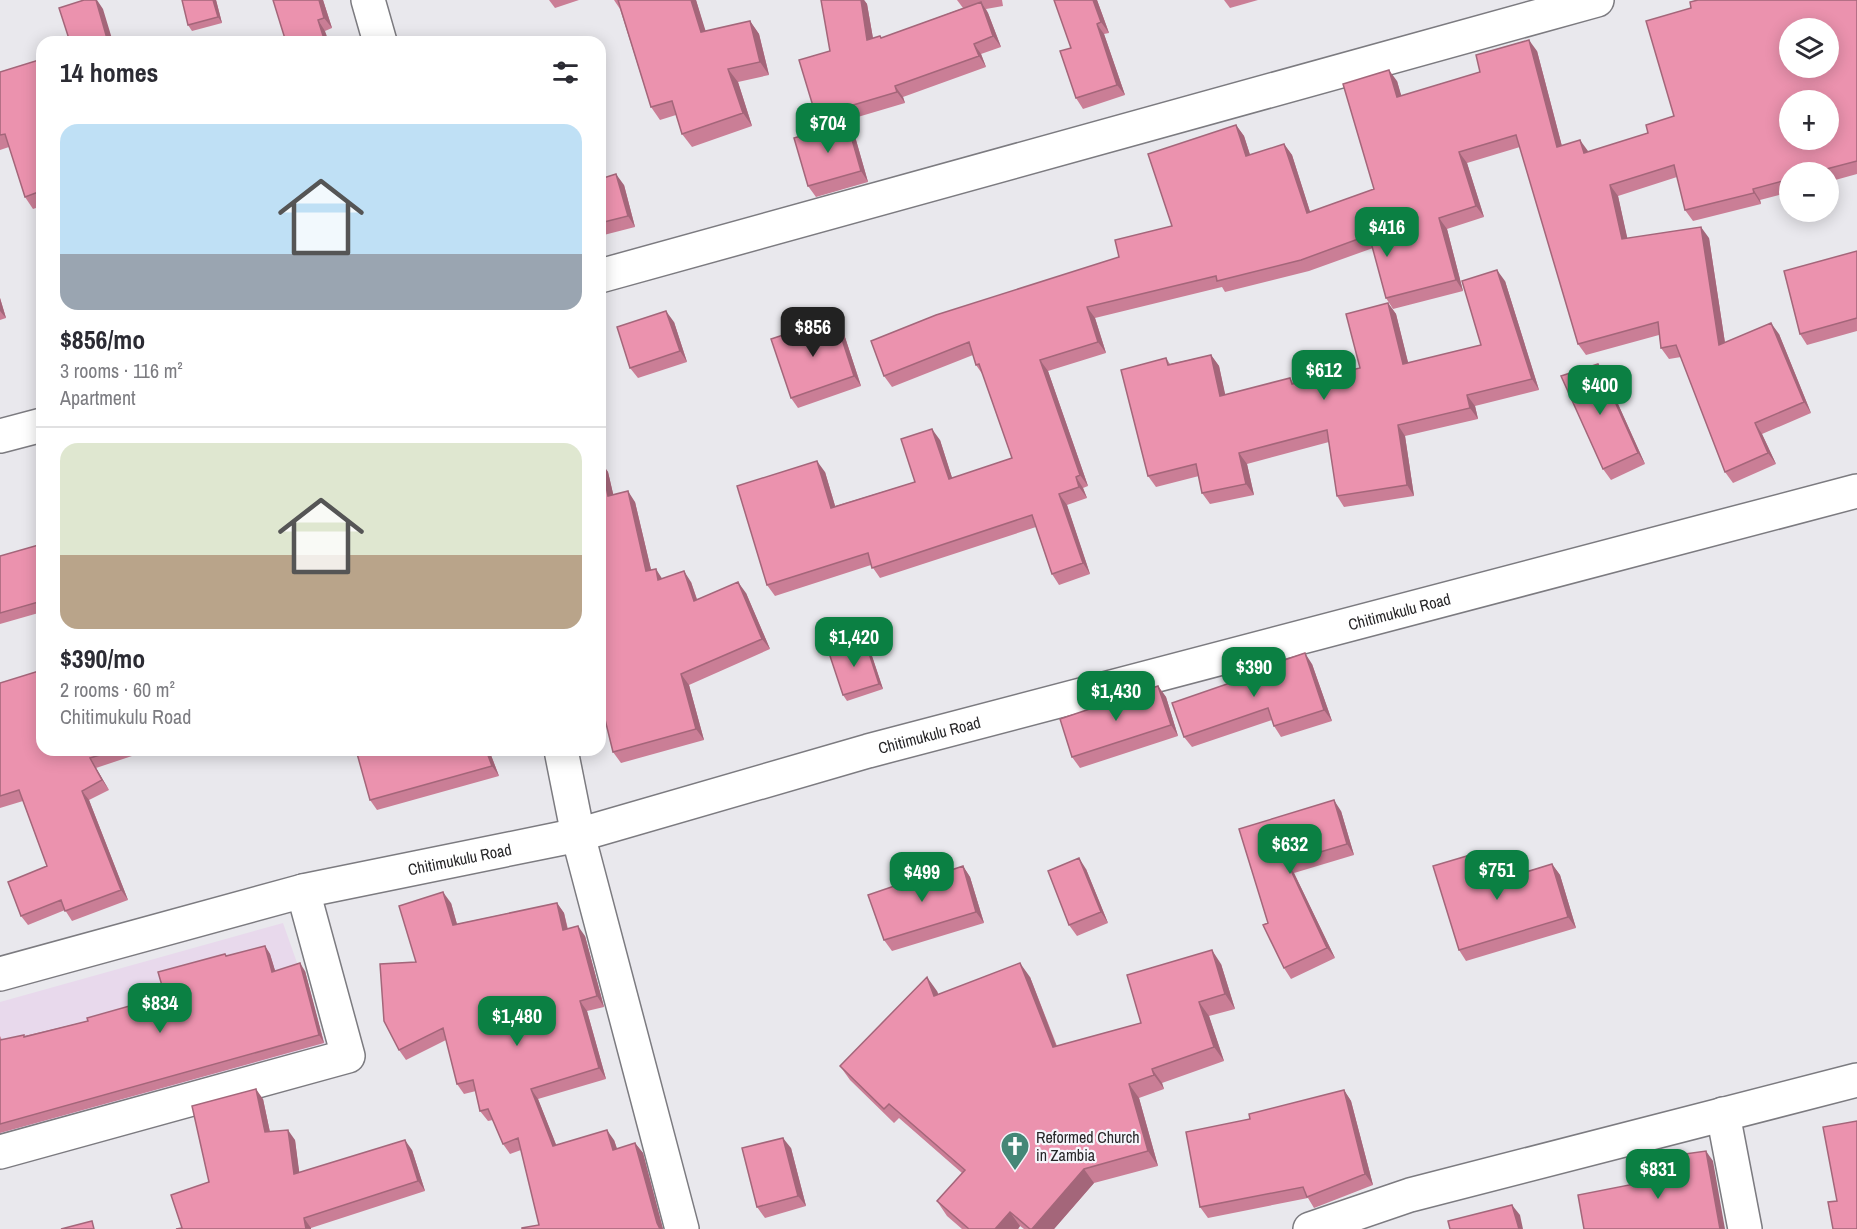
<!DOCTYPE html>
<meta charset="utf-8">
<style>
body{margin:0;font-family:"Archivo Narrow",sans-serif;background:#f2f2f3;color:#2b2b33;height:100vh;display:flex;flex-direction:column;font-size:22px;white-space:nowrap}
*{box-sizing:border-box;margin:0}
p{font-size:20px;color:#7c7c81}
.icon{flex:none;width:33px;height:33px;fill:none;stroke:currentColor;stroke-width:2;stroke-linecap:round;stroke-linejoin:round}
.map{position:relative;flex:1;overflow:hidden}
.panel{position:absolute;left:36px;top:36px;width:570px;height:720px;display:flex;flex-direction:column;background:#fff;border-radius:18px;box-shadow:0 3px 15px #0003}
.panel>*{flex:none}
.buttons{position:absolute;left:1779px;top:18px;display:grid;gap:12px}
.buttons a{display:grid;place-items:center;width:60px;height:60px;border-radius:50%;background:#fff;box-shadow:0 3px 15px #0003;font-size:30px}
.price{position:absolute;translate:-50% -51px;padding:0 14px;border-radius:12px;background:#0b8043;color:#fff;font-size:20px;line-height:39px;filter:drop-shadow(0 2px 3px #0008)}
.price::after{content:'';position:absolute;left:50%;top:36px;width:18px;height:14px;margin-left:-9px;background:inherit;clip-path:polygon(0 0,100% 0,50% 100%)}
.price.on{background:#222;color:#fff}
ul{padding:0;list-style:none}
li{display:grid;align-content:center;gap:12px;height:318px;padding:0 24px}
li+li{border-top:2px solid #e1e1e2}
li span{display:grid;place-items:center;height:186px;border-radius:18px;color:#555}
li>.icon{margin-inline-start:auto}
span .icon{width:108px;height:108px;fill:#fffc;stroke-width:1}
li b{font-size:26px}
h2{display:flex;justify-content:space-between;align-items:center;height:72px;padding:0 24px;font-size:26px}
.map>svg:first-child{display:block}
</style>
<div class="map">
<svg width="1857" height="1229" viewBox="0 0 1857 1229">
<rect width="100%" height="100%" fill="#e9e8ed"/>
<!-- commercial -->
<path fill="#e8d9ec" d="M283,923l43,122 -326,90v-133z"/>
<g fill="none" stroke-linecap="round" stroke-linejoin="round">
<!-- minor casing -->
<g stroke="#7c7b80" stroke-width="36">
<g id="minor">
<path d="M368,0l12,42"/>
<path d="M600,276l997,-276"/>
<path d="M0,436l42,-11"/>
<path d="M561,750l17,85 104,394"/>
<path id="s1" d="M0,974l303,-83 275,-56 290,-84 989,-260"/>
<path d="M1723,1114l22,115"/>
<path d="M0,1152l348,-96 -45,-165"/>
<path d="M1310,1229l100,-34 447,-115"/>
</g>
</g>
<!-- minor -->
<use href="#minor" stroke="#fff" stroke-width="33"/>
</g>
<!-- wall -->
<path fill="#ca7e96" d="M216,0l6,23 -30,8 -4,-6z
M273,0h50l9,28 -7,3z
M549,0h30l-24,8z
M614,0h82l9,31 45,-10 9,13 10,41 -31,7 14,44 -60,21 -10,-13 -6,-19 -16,5 -9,-13 -31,-98z
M821,0h43l3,4 6,34h9l81,-30 -6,-8h45l1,6 -17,3 2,4 13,34 -20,7 5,13 -83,30 2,6 -81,24 -8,-11 14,-65z
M1097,0l12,33 -5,1 21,61 -42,14 -7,-11 -5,-50z
M1224,0h34l-28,8z
M1857,0v174l-29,8v-10h-38v20l-30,8 1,4 -68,17 -8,-11 -8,-33 -59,19 9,42h82l16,105 54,-9 32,79 -49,21 14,30 -43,19 -8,-11 -44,-115 -12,2 -8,-11 -2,-13 -73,20 -8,-11 -58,-197 -53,16 17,54 -37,12 16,62 -70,18 -7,-11 -13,-50 -64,23 -84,21 -3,-5 -127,31 11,35 -58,18 40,115 -5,2 4,10 -20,7 23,69 -31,11 -7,-11 -16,-47 -156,51 -9,-13 -96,31 -8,-11 58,-113 10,34 80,-24 25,-42 12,38 60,-20 -29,-83 -7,-10 -3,-10 -81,32 -8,-11 235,-119 53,-31 64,-101 8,11 6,19 34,-11 8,11 18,57 64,-23 23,-108 4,15 79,-24 57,-21 25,95 26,6 60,-19z
M42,59v147l-9,3 -8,-12 -16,-50 -9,3v-78z
M854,133l14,49 -52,15 -8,-11z
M600,179l24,6 11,42 -35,9z
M1857,251v80l-50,14 -7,-11z
M1505,281l34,109 -64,16 3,13 -73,17 9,60 -70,11 -7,-11 -8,-54 -82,22 7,31 -44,9 -8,-11 -3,-17 -43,11 -8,-11 18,-118 4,6 41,-9 8,11 6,29 65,-17 4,6 66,-16 28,-65 8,11 12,49 73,-18z
M0,298l6,20 -6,2z
M674,322l13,40 -49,16 -8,-10z
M842,328l19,58 -63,22 -7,-10z
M1598,364l7,11 40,89 -34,16 -8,-11z
M601,462l7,10 5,22 22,8 16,68 11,9 29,3 6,17 49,-6 24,56 -81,36 15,55 -83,23 -8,-11z
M42,544v68l-42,12v-68z
M865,641l4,6 14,42 -36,12 -4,-6z
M1312,664l20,57 -51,16 -7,-11 -2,-6 -80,27 -8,-10z
M0,683l42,67h88l2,6 -36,12 13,22 -20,10 39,100 -56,21 -7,-11 -37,15 -7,-9 26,-50 -24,-65 -23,7z
M1158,686l8,11 12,39 -98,32 -8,-11z
M489,750l10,26 -122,34 -7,-10z
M1341,811l13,44 -60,18 41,85 -44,21 -7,-11 -16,-45 -29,-94z
M1485,863l6,19 61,-18 8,11 16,53 -110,33 -7,-11z
M963,866l7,11 14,46 -92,28 -8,-11 29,-58z
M1086,869l22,54 -31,13 -8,-11z
M451,903l6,21 100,-21 7,10 4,16 17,7 19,71 -17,4 19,68 -68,20 18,46 58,-5 3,9 18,-6 8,10 20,76h-141l17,-4 -18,-75 -11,4 -7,-10 -10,-24 -5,1 -8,-10 -4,-20 -12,3 -7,-10 -11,-44 -40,20 -7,-10 17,-88z
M265,946l5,8 5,17h30l19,72 -324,90v-97l2,4 22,-4 64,-15 77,-25 60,-42 2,2z
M1221,964l14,45 -26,7 15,45 -62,22 2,6 -25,9 19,68 -64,17 -40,46h-30l-4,-3 -2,3h-56l-15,-13 -10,-15 25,-28 -63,-55 -5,5 -44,-43 -10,-14 97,-75 1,3 92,-17 27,69 84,-23z
M1344,1090l7,11 22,84 -59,23 -6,-10 -100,20 -8,-11 50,-88z
M263,1099l7,33 25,8 4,33 113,-23 13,41 -114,37v1h-135l6,-1 27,-46z
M791,1148l15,58 -41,12 -8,-11z"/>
<!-- shaded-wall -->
<path fill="#a4667a" d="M96,0h1l6,9 10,33h-5z
M213,0h3l6,23 -4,-6z
M319,0h4l9,28 -8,-10z
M691,0h5l14,45 -9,-13z
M861,0h3l3,4 8,46 -8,-10z
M1093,0h4l12,33 -8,-11z
M981,2l7,11 13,34 -8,-11z
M318,20l7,11 4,11h-4z
M750,21l9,13 10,41 -9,-13z
M1097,24l7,10 21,61 -8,-10z
M1529,40l8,11 28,107 -8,-11z
M974,44l7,10 5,13 -7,-11z
M728,69l10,13 14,44 -9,-13z
M1389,70l8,11 8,27 -8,-11z
M895,86l8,11 2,6 -8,-11z
M847,122l7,11 14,49 -7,-11z
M1236,125l8,11 10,31 -8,-11z
M1580,140l8,11 4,13 -8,-11z
M1284,144l8,11 22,69 -7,-11z
M1459,152l8,11 17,54 -8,-11z
M616,174l8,11 11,42 -7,-11z
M1610,185l8,11 12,54 -8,-11z
M1753,189l7,11 1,4 -7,-11z
M1439,218l8,11 16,62 -7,-11z
M1701,227l8,11 18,118 -8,-11z
M1497,270l8,11 34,109 -7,-11z
M0,298l6,20 -6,-7z
M1388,303l8,11 15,60 -8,-10z
M1087,307l8,11 11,35 -8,-11z
M666,311l8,11 13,40 -7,-11z
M835,318l7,10 19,58 -7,-10z
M1771,323l8,11 32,79 -7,-11z
M1211,355l8,11 9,41 -8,-11z
M1040,360l8,11 40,115 -8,-11z
M1598,364l7,11 40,89 -7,-11z
M1467,395l8,11 3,13 -8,-11z
M1755,423l7,11 14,30 -8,-11z
M1398,425l7,11 9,60 -7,-11z
M932,429l8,11 16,50 -7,-11z
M1239,453l8,11 7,31 -8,-11z
M817,461l8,11 14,47 -8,-11z
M601,462l7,10 8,34 -8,-10z
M1076,477l7,11 4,10 -8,-11z
M628,491l7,11 19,80 -8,-11z
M1059,494l8,11 23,69 -7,-11z
M656,569l7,11h-5z
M684,571l7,11 10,30 -7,-11z
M738,582l8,11 24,56 -8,-10z
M865,641l4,6 14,42 -4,-5z
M1305,653l7,11 20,57 -8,-11z
M681,674l8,11 15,55 -8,-11z
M1158,686l8,11 12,39 -7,-11z
M486,750h3l10,26 -7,-10z
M90,758l6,10 13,22 -7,-10z
M82,791l7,9 39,100 -7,-10z
M1334,800l7,11 13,44 -7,-11z
M1477,853l8,10 9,31 -7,-10z
M1079,858l7,11 22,54 -7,-11z
M1287,862l7,11 41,85 -8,-10z
M1552,864l8,11 16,53 -8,-11z
M963,866l7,11 14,46 -8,-11z
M443,892l8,11 9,32 -7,-10z
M557,903l7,10 6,28 -7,-11z
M578,926l7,10 19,71 -7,-11z
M265,946l5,8 8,26 -6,-8z
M1212,950l9,14 14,45 -10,-15z
M300,963l5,8 19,72 -5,-8z
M1020,963l10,14 32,84 -9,-14z
M927,977l10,14 7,19 -10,-14z
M580,1001l7,10 19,68 -7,-11z
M1199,1002l10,14 15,45 -10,-14z
M1152,1069l10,14 2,6 -10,-14z
M1129,1084l10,14 19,68 -10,-15z
M256,1089l7,10 9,43 -7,-10z
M531,1089l7,10 23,58 -8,-11z
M1344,1090l7,11 22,84 -8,-11z
M288,1130l7,10 6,45 -7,-11z
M607,1130l7,10 7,20 -8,-10z
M783,1138l8,10 15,58 -8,-10z
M405,1140l7,10 13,41 -7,-10z
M635,1143l8,10 20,76h-3l-3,-6z
M1706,1151l7,10 12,68h-5z
M1084,1169l10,14 -40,46h-22z
M1512,1205l8,10 3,14h-4z
M1010,1212l10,14 -2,3h-23z
M304,1218l7,10v1h-5z"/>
<!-- building -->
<path fill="#eb92ae" stroke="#a4667a" stroke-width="1.5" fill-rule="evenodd" d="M84,0h12l12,42h-38l-11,-34z
M182,0h31l5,17 -30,8z
M273,0h46l5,18 -6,2 7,22h-39z
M618,0h73l10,32 49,-11 10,41 -32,7 15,44 -61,21 -10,-33 -21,6z
M821,0h40l6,40 13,-4 1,2 100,-36 12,34 -19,8 5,12 -84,30 2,6 -81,24 -17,-56 31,-9z
M1054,0h39l8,22 -4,2 20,61 -41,13 -16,-47 11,-3z
M1698,0h159v161l-42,11h-25v7l-37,10 1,4 -69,17 -11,-45 -64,20 12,54 79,-12 18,118 52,-22 33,79 -49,21 13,30 -43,19 -49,-127 -15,3 -3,-26 -80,22 -62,-209 -57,17 17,54 -37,12 17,62 -70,18 -17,-63 -68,25 -84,21 -1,-5 -129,31 11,35 -58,18 40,115 -4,2 3,10 -20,7 24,69 -31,11 -20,-59 -160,53 -4,-15 -101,32 -30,-99 80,-25 14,47 84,-26 -14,-43 31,-10 17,50 63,-21 -33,-94 -3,1 -7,-23 -85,34 -13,-35 65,-26 183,-58 -4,-17 57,-14 -24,-72 88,-29 10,31 38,-12 23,69 67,-24 -31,-105 46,-14 8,27 83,-25 -4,-17 53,-15 28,107 23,-7 4,13 64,-20 -2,-8 28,-9 -28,-95 45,-13 -1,-6zM1790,28h38v40h-38zM1790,100h38v40h-38z
M42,59v137l-1,-5 -16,6 -20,-63 -5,1v-63z
M847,122l14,49 -53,15 -14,-48z
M616,174l12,42 -28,7v-44z
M1857,251v67l-57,16 -16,-63z
M1497,270l35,109 -65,16 3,13 -72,17 9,60 -70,11 -10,-66 -88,23 7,31 -44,9 -6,-29 -48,12 -27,-106 45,-12 2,7 43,-10 9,41 70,-18 2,6 68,-16 -14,-54 42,-11 15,61 78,-19 -19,-64z
M666,311l14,40 -50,17 -13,-41z
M835,318l19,58 -63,22 -20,-59z
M1598,364l40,89 -35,16 -42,-93z
M600,462h1l7,34 20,-5 18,80 10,-2 2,11 26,-9 10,30 44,-19 24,57 -81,35 15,55 -83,23 -13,-53z
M42,544v57l-42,12v-57z
M865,641l14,43 -36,11 -14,-42z
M1305,653l19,57 -50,16 -6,-18 -84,29 -12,-34 84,-29 -1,-4z
M42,670v80h74l-26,8 12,22 -20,11 39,99 -56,21 -4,-11 -40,16 -13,-34 39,-16 -28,-76 -19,6v-113z
M1158,686l13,39 -99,32 -12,-38z
M356,750h130l6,16 -122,34z
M1334,800l13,44 -60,18 40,86 -43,20 -21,-43 5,-2 -29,-94z
M1477,853l10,31 65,-20 16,53 -109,33 -26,-84z
M1079,858l22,54 -32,13 -21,-54z
M963,866l13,46 -92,28 -16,-45 44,-15 1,3z
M443,892l10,33 104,-22 6,27 15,-4 19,70 -17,5 19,67 -68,21 22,57 54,-16 6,20 22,-7 22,80 3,6h-138v-1l17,-3 -21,-87 -15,6 -15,-35 -8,2 -7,-31 -16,4 -14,-56 -44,22 -15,-29 -4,-57 36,-2 -17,-56z
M265,946l7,26 28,-9 19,72 -319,89v-84l24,-5v2l64,-16 -1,-3 78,-22 -7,-24 67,-18 1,2z
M1212,950l13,44 -26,8 15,45 -62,22 2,6 -25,9 19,67 -64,18 -52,60h-2l-20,-17 -15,17h-26l-32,-28 28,-31 -76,-66 -5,5 -44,-43 87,-89 7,19 86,-33 33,84 88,-24 -14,-48z
M256,1089l9,43 23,-2 6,44 111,-34 13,41 -114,37 2,11h-130l6,-1 -11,-33 38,-13 -17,-76z
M1344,1090l21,84 -58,23 -4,-10 -103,20 -14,-75 64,-13 -1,-5z
M1857,1121v108h-24l-5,-27 9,-1 -14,-74z
M783,1138l15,58 -41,11 -15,-59z
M1706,1151l14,78h-136l-6,-34 82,-16 -3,-21z
M1512,1205l7,24h-69l-2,-8z
M92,1221l2,8h-33z"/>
<!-- icons -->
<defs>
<g id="church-pin" transform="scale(1.5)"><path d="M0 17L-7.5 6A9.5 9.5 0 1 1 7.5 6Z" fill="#458777" stroke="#f6f5fb"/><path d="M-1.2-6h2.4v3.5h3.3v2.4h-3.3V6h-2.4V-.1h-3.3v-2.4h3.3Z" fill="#fff"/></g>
</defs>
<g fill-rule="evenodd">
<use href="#church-pin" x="1015" y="1146"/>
</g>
<g text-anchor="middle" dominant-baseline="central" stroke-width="4.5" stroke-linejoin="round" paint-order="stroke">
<!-- street labels -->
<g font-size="16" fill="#272628" stroke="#f6f5fb">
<text stroke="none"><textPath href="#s1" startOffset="1446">Chitimukulu Road</textPath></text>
<text stroke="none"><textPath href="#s1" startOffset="960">Chitimukulu Road</textPath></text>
<text stroke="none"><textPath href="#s1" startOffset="474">Chitimukulu Road</textPath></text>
</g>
<!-- poi labels -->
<g font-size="16" fill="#272628" stroke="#f6f5fb" text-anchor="start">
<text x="1036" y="1137">Reformed Church<tspan x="1036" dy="18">in Zambia</tspan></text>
</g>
</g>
</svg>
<div class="buttons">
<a><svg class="icon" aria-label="layers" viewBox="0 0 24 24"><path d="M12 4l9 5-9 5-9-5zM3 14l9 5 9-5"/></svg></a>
<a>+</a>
<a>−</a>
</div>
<b class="price" style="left:828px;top:154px">$704</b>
<b class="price" style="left:1387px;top:258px">$416</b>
<b class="price on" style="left:813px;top:358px">$856</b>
<b class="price" style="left:1324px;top:401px">$612</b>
<b class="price" style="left:1600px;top:416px">$400</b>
<b class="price" style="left:854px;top:668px">$1,420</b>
<b class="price" style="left:1254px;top:698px">$390</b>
<b class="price" style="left:1116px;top:722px">$1,430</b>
<b class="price" style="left:1290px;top:875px">$632</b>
<b class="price" style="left:1497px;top:901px">$751</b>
<b class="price" style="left:922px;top:903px">$499</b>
<b class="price" style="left:160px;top:1034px">$834</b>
<b class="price" style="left:517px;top:1047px">$1,480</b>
<b class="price" style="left:1658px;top:1200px">$831</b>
<section class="panel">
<h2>14 homes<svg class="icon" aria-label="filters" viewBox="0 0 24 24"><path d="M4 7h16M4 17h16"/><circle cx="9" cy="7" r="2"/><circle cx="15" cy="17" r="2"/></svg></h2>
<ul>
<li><span style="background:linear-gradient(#bfe0f5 70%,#9aa5b1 0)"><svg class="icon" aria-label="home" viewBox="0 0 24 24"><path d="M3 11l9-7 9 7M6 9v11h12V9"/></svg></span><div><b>$856/mo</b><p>3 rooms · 116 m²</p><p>Apartment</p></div></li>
<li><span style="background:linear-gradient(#dfe7d0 60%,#b9a48a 0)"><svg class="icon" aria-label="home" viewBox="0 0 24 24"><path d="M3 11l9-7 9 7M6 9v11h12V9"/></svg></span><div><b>$390/mo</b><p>2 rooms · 60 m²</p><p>Chitimukulu Road</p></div></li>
</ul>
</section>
</div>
